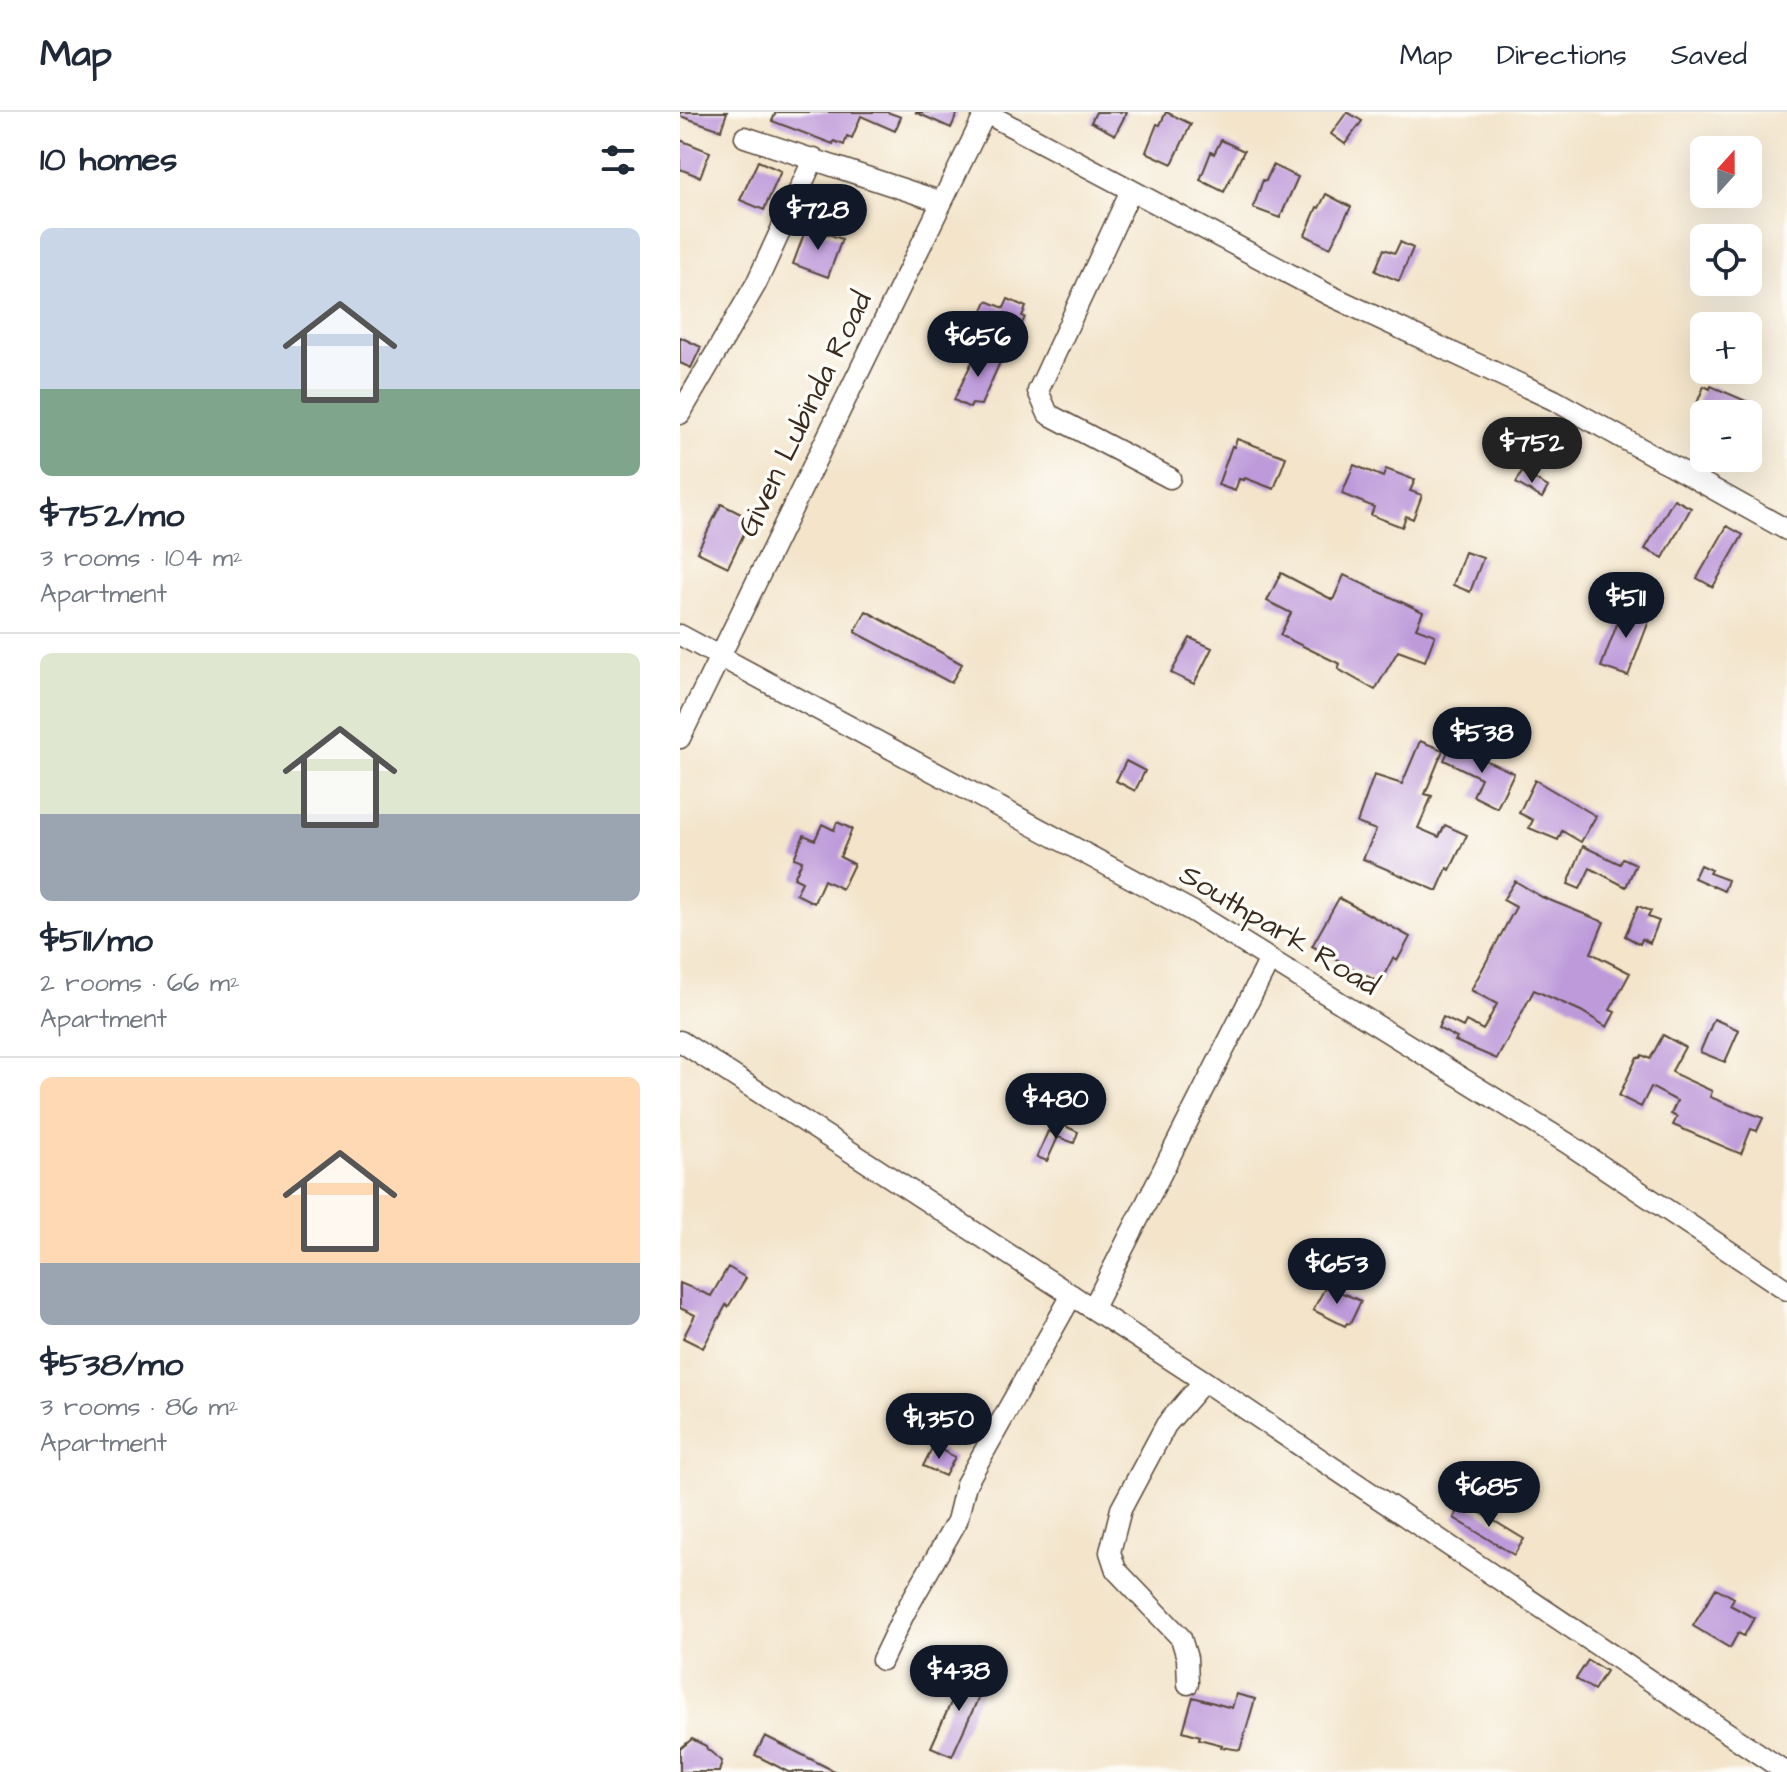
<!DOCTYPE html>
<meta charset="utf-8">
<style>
body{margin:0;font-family:"Architects Daughter",sans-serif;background:#f6f6f7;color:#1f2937;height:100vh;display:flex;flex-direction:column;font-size:30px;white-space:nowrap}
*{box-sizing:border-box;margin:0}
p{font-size:26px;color:#747a83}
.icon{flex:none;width:44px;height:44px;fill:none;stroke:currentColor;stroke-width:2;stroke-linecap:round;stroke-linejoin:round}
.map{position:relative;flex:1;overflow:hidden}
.sheet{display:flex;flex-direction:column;background:#fff;width:680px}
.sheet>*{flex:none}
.needle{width:52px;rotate:21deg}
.fabs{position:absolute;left:1010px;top:24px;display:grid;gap:16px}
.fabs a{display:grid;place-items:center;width:72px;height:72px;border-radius:12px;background:#fff;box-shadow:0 8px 32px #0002;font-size:40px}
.price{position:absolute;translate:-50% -68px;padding:0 18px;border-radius:28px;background:#111827;color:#fff;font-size:26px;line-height:52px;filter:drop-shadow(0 2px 4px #0008)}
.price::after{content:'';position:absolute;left:50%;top:48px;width:24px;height:18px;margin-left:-12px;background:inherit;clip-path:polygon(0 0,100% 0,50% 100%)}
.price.selected{background:#222;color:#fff}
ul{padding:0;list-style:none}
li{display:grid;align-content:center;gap:16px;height:424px;padding:0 40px}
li+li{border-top:2px solid #e0e1e3}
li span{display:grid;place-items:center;height:248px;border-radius:12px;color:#555}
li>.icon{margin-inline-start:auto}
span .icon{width:144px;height:144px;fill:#fffc;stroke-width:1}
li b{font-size:34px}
h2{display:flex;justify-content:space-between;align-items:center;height:96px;padding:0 40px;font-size:34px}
header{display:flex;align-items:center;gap:48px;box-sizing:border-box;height:112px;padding:0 40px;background:#fff;border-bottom:2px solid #e0e1e3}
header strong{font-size:38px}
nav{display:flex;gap:44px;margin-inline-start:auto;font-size:28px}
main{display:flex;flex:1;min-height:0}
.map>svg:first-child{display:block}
</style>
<header>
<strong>Map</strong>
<nav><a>Map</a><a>Directions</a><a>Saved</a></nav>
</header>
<main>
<section class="sheet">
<h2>10 homes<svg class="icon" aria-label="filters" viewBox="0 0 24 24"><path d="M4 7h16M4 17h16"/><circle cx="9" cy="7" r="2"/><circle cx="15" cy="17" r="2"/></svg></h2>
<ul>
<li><span style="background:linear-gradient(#c9d6e8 65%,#7fa58c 0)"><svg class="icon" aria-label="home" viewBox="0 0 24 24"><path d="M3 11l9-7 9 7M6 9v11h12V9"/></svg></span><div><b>$752/mo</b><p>3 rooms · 104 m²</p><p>Apartment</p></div></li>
<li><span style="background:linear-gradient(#dfe7d0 65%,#9aa5b1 0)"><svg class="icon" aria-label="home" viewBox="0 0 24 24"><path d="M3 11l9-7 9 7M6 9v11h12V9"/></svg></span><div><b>$511/mo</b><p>2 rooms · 66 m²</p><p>Apartment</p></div></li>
<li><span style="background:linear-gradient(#ffd9b3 75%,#9aa5b1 0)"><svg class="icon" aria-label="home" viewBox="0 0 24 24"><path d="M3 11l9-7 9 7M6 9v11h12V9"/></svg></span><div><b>$538/mo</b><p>3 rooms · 86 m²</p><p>Apartment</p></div></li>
</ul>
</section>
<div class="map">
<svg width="1107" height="1660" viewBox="0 0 1107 1660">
<rect width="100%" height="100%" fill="#fdfcf7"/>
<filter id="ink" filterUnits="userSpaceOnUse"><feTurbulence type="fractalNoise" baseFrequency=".0125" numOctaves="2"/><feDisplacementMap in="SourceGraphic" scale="16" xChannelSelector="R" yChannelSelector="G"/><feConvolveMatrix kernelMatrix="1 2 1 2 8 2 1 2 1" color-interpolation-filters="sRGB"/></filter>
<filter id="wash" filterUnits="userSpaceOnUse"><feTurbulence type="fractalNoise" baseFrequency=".006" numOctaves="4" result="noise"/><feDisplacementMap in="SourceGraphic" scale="32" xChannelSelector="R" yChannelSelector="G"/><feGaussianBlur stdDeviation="1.8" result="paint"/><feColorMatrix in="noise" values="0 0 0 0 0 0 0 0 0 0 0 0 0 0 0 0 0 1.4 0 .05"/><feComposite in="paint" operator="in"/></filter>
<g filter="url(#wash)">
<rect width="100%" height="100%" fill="#f3e4ca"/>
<g id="blocks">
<!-- building -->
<path fill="#be9ada" d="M0,0h47l-6,18 -41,-14z
M96,0h111l14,5 -6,14 -34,-15 -9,22 -5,-2 -3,9 -10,-4 -1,3 -61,-23z
M235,0h43l-7,16z
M416,0h31l-12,23 -24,-13z
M486,0l25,12 -19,40 -26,-12 11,-28 3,1z
M667,0l15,9 -17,23 -14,-10z
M0,28l30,12 -10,25 -20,-8z
M541,28l23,11 -20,41 -24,-12 11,-28 3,2z
M78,49l23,10 -17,39 -24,-10z
M593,53l25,12 -18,41 -27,-10 10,-28 3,1z
M646,82l25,13 -21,41 -25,-13 12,-28 2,1z
M127,114l35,13 -14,38 -35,-13z
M720,130l13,6 -14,33 -24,-10 9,-22 11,4z
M328,187l18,8 -4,9 3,1 -11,25 -19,-9 1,-4 -18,-8 9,-20 17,7z
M0,225l21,10 -10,21 -11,-5z
M298,237l23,11 -20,45 -9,-1 -2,4 -16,-8z
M1024,274l6,3 1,-3 42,18 -4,10h-41l-13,-6z
M557,327l49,18 -12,32 -29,-11 -1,2 -5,-1 -4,12 -17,-6 14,-39 2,1z
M674,353l29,12 3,-8 29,11 -5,11 12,4 -9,24 -7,-3 -4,11 -31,-12 3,-8 -32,-13z
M842,360l26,15 -6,11 -26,-15z
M994,387l17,9 -28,50 -18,-9z
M41,392l30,15 -23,48 -31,-15z
M1047,414l16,9 -30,52 -16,-9z
M785,440l18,6 -13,34 -17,-7z
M601,461l52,27 11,-25 79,37 -7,16 19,7 -10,26 -27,-10 -23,39 -37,-21 2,-5 -60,-29 11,-22 -24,-12z
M945,491l27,10 -24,63 -27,-9z
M186,499l96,53 -11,19 -96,-51z
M510,526l22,10 -18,36 -23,-11z
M740,629l23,9 -18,44 7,2 -14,32 21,9 6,-12 22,10 -17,35 -3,-2 -10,23 -74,-32 13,-29 -19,-7 17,-48 28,9z
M771,633l63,28 -17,35 -24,-12 8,-18 -37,-18z
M446,649l19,10 -10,20 -19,-10z
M855,668l61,36 -15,26 -19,-11 -4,9 -29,-12 4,-8 -14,-7z
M157,710l15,7 -12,28 14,7 -12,25 -18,-9 -10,23 -18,-9 6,-12 -8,-4 8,-17 -8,-3 10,-23 11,5 7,-16 12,6z
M903,734l37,18 3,-6 13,6 -10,23 -36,-19 -10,21 -12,-5z
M1020,753l11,5 -2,3 19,7 -4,11 -30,-13z
M835,769l27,16 62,25 -13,31 39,20 -20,37 5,2 -8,15 -26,-16 -47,-21 -37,69 -42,-18 2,-3 -19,-10 5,-11 20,10 3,-6 17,9 14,-26 -26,-14 45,-83 -13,-7z
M659,786l71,39 -13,24 -4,-3 -13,25 -68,-37z
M958,794l13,5 -3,6 11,4 -9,22 -8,-4 -2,5 -15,-8z
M1034,907l25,11 -14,32 -25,-10z
M983,923l22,12 -13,24 5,4 35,16 -2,6 53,21 -6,13 -6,-2 -10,25 -68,-29 4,-8 -6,-3 6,-13 -26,-14 -10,20 -22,-11 18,-39 3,1 2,-3 8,4z
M381,1012l17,8 -4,11 -16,-6 -11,24 -10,-4 11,-26 7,3z
M48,1155l18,11 -18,29 -2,-2 -23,43 -20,-10 12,-23 -15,-7v-25l31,13z
M646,1174l35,15 -11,23 -3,-1 -2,3 -32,-16z
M253,1334l22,11 -10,19 -22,-10z
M783,1390l61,37 -10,16 -60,-37z
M1036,1476l18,10 -4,7 24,13 -10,18 -6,-3 -8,15 -37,-22z
M908,1548l18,11 -12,19 -18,-11z
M286,1557l21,10 -35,77 -21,-9z
M556,1582l19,5 -15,51 -19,-3 1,-2 -23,-6 1,-3 -17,-5 10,-34 39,11z
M85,1624l26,13 45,23h-48l-17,-9 -16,-8z
M12,1627l14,7 1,3 15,12 -3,11h-39v-23z"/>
</g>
</g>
<g filter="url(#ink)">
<use href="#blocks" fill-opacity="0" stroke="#574638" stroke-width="2"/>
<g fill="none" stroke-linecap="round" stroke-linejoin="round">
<!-- minor casing -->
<g stroke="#574638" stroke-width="23">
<path id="minor" d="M306,1l343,182 225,105 233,130
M65,25l197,65
M451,78l-93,201 10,23 122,64
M0,302l76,-130 58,-126
M0,523l512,276 375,232 220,147
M0,626l306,-626
M0,929l524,340 582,391
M413,1196l177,-349
M202,1548l23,-48 52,-91 9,-37 106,-189
M508,1572l-1,-26 -6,-20 -65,-68 -6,-18 11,-43 45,-84 38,-44"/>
</g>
<!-- minor -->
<use href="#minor" stroke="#fff" stroke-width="20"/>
</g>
</g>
<g text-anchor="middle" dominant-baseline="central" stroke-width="7" stroke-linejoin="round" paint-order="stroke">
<!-- street labels -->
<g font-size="30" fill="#3b2a1e" stroke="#fdfcf7">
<text transform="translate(125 302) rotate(-64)">Given Lubinda Road</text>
<text transform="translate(599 818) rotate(31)">Southpark Road</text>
</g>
</g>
</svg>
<div class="fabs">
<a><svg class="needle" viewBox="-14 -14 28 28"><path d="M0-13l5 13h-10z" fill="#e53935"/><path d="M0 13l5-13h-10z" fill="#747a83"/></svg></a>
<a><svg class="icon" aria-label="locate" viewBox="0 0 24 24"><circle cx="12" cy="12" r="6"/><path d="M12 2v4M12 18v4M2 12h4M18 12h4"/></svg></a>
<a>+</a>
<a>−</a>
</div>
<b class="price" style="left:138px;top:140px">$728</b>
<b class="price" style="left:298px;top:267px">$656</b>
<b class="price selected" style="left:852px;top:373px">$752</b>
<b class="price" style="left:946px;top:528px">$511</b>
<b class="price" style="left:802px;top:663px">$538</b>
<b class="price" style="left:376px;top:1029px">$480</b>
<b class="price" style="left:657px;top:1194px">$653</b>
<b class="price" style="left:259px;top:1349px">$1,350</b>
<b class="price" style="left:809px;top:1417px">$685</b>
<b class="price" style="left:279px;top:1601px">$438</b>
</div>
</main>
